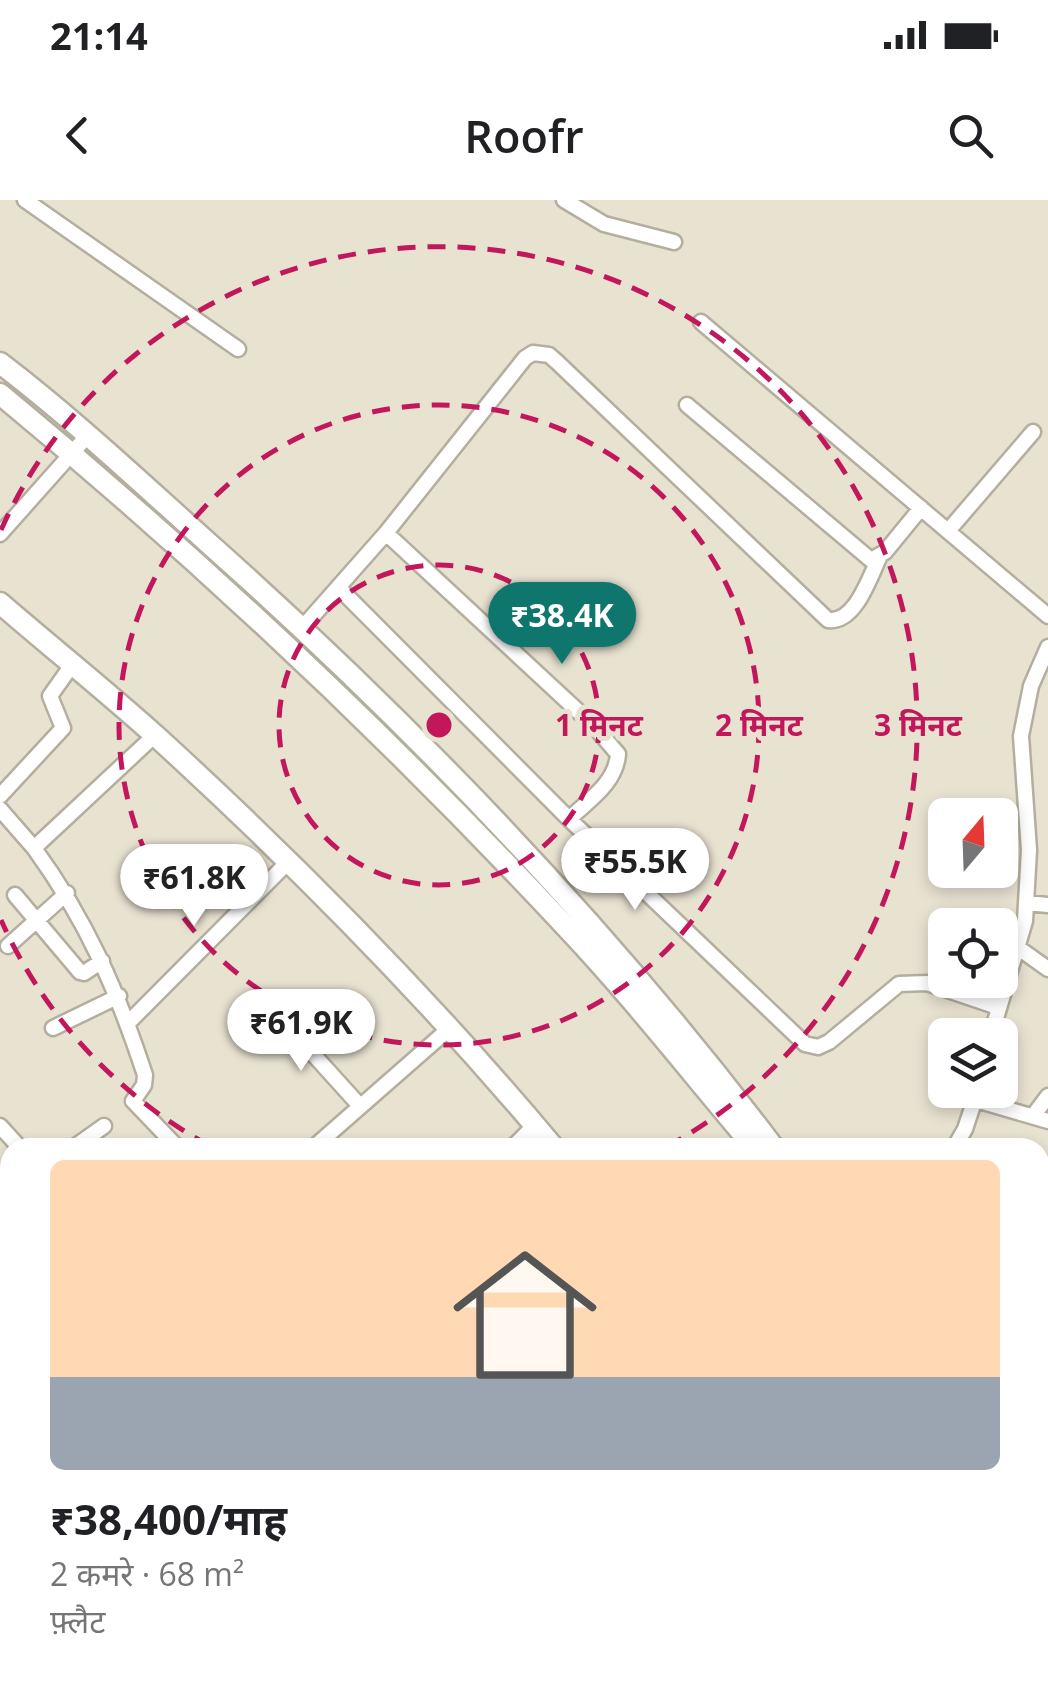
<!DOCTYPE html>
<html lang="hi">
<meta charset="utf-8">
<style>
body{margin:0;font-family:"Open Sans","Noto Sans Devanagari",sans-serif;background:#f6f6f6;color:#202124;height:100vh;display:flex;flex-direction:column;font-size:38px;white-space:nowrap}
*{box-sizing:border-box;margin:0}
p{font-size:32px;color:#757577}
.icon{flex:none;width:55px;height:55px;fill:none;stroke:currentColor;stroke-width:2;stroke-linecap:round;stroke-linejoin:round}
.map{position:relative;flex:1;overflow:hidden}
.side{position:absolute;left:0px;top:938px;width:1050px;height:552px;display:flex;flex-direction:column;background:#fff;border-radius:30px 30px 0 0;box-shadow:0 5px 15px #0003}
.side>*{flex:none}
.needle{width:65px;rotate:19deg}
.buttons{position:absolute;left:928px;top:598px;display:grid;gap:20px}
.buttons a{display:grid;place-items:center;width:90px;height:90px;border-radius:15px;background:#fff;box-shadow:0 5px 15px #0003;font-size:50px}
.price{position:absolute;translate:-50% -85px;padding:0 22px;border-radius:35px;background:#fff;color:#222;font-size:32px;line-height:65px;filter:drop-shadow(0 2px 5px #0008)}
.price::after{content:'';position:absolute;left:50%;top:60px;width:30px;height:22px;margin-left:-15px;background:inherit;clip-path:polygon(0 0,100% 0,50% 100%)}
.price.active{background:#0f766e;color:#fff}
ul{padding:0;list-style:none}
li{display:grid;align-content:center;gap:20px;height:530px;padding:0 50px}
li+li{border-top:2px solid #e0e0e0}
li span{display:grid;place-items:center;height:310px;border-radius:15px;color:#555}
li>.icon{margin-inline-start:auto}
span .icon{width:180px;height:180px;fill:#fffc;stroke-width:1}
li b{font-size:42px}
.status{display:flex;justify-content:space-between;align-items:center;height:70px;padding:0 50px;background:#fff;direction:ltr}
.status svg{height:28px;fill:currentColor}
header{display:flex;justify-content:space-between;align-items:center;height:130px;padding:0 50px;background:#fff;font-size:45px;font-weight:600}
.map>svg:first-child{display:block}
</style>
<div class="status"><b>21:14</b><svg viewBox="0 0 49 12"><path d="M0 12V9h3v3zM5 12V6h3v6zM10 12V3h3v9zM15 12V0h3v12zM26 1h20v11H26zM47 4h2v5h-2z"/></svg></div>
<header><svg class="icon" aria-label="back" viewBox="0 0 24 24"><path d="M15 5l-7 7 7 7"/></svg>Roofr<svg class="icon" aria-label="search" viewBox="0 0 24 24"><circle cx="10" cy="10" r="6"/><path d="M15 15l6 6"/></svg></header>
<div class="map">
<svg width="1048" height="1488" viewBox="0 0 1048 1488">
<rect width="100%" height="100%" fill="#e8e2d1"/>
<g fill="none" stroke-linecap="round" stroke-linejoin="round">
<!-- minor casing -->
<g stroke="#b3ae9d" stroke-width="19">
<path id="minor" d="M25,0l213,149
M564,0l40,24 70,18
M701,122l347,294
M687,205l184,155 14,-8 36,-44
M948,331l85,-99
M386,333l208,193 24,28c-2,29 -29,46 -49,65
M0,334l88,-99
M338,387l231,232 236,225 13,3 11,-5 70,-58 28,-1 71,24
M303,427l83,-94 139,-175 8,-5 16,2 8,7 271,258c27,3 41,-41 51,-62
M155,535l-121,113c53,73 83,142 111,227l-1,10 -11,16 45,47
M0,596l63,-68 -13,-32 22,-31
M0,609l34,39
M15,695l65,77 4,1 18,-12
M1027,703l21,2
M8,746l59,-53
M1017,747l31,22
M275,812l85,94
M128,823l160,-161
M53,828l66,-32
M991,835l34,-114 4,-71 -8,-114 10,-50 17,-39
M976,900l72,21
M1033,916l15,-20
M0,926l20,22
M73,948l31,-22
M313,948l137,-120
M512,948l23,-23
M954,948l11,-19 13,-39
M1040,1002l8,-8
M0,1037l10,11
M0,1067l10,-9
M1040,1083l8,-7
M0,1177l10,10
M1040,1199l8,-7
M0,1353l10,10
M0,1416l10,-11
M140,1480l12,8
M312,1480l10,8
M692,1480l11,8
M801,1480l6,8
M66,1488l7,-8
M514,1488l7,-8
M661,1488l7,-8
M753,1488l6,-8"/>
</g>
<!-- secondary casing -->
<g stroke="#b3ae9d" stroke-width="25">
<path id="secondary" d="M0,163c72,55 138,117 206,178 208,185 400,385 568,607
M0,194c200,165 391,345 568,535 65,69 125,146 187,219
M0,403c52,45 106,88 157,134 140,128 275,265 397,411
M1040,1313l8,12
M1040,1346l8,12
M949,1480l11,8"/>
</g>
<!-- primary casing -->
<g stroke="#b3ae9d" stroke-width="25">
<path id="primary" d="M1040,1452l8,-7
M999,1488l9,-8
M1040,1488l8,-8"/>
</g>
<!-- minor -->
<use href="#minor" stroke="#fff" stroke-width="14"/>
<!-- secondary -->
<use href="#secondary" stroke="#fff" stroke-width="20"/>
<!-- primary -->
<use href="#primary" stroke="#fff" stroke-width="20"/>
</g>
<!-- distance rings -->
<g fill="none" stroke="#c2185b" stroke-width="5" stroke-dasharray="18 12">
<circle cx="439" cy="525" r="160"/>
<circle cx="439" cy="525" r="320"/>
<path d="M210 946A479 479 0 0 1 1 720M1 330A479 479 0 1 1 668 946"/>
</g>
<circle cx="439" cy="525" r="15" fill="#c2185b" stroke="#e8e2d1" stroke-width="5"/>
<g font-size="30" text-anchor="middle" font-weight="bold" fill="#c2185b" stroke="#e8e2d1" stroke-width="10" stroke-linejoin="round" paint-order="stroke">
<text x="599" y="536">1 मिनट</text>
<text x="759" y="536">2 मिनट</text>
<text x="918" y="536">3 मिनट</text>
</g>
</svg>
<div class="buttons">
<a><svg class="needle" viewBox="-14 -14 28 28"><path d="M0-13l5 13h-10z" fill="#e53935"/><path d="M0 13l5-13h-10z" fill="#757577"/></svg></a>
<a><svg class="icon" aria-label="locate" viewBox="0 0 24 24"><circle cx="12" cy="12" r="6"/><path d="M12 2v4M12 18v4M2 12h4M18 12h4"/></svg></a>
<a><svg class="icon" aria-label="layers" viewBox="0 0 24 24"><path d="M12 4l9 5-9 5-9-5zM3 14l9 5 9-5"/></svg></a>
</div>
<b class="price active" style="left:562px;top:467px">₹38.4K</b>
<b class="price" style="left:635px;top:713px">₹55.5K</b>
<b class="price" style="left:194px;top:729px">₹61.8K</b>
<b class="price" style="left:301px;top:874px">₹61.9K</b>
<section class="side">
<ul>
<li><span style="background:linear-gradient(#ffd9b3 70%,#9aa5b1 0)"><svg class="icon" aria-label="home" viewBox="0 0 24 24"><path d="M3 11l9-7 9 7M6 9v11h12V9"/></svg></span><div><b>₹38,400/माह</b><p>2 कमरे · 68 m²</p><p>फ़्लैट</p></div></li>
</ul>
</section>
</div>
